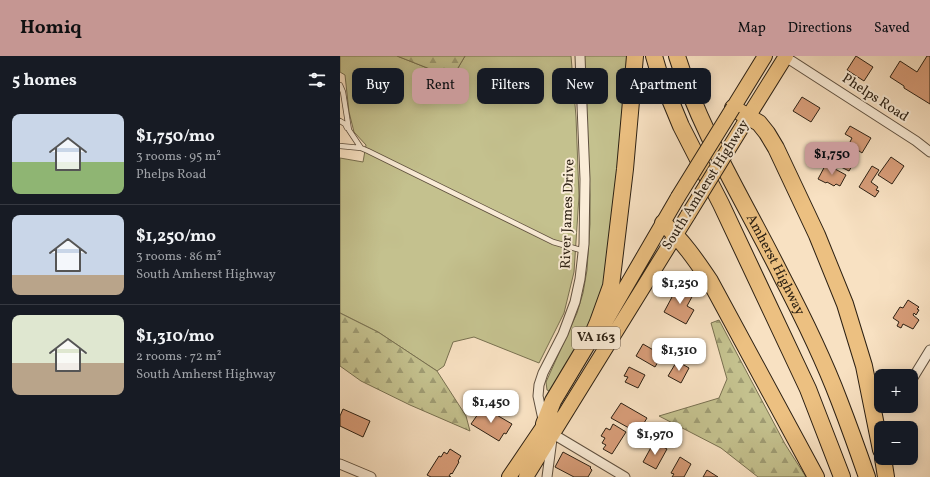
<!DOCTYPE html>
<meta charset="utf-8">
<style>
body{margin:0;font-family:Vollkorn,serif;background:#20242c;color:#f1f3f6;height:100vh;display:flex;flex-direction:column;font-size:15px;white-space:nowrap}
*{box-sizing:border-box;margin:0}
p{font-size:13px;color:#9ea1a6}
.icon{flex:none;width:22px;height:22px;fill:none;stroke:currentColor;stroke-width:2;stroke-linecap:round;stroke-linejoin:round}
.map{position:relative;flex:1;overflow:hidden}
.drawer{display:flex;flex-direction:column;background:#171b24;width:340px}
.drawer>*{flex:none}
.top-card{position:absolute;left:12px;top:12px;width:380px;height:36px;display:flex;gap:8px}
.controls{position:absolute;left:534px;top:313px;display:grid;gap:8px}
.controls a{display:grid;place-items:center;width:44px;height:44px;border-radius:8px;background:#171b24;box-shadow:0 2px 10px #0003;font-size:20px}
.price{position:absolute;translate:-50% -34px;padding:0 9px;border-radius:8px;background:#fff;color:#222;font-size:13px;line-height:26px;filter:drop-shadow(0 1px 2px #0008)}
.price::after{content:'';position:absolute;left:50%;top:24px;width:12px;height:9px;margin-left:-6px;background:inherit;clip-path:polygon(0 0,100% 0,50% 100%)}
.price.on{background:#c59692;color:#111}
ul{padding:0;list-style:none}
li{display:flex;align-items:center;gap:12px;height:100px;padding:0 12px}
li+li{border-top:1px solid #363941}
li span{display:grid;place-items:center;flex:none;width:112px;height:80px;border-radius:8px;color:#555}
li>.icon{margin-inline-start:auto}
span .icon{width:48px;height:48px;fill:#fffc;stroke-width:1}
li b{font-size:17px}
h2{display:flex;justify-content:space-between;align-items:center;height:48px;padding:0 12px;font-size:17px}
.pill{padding:0 14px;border-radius:8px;background:#171b24;box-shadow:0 2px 10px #0003;font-size:14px;line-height:36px}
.pill.on{background:#c59692;color:#111}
header{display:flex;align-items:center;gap:24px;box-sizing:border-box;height:56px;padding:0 20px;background:#c59692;color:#111}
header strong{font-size:19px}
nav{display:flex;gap:22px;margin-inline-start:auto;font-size:14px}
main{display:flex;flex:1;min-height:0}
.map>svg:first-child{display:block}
</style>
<header>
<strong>Homiq</strong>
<nav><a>Map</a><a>Directions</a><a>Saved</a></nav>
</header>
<main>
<section class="drawer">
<h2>5 homes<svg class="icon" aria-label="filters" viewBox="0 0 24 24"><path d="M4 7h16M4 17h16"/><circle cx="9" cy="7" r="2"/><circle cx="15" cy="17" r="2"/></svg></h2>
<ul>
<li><span style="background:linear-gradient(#c9d6e8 60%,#8fb573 0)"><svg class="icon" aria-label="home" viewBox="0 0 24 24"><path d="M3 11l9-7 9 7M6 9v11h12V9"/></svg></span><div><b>$1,750/mo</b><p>3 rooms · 95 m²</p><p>Phelps Road</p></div></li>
<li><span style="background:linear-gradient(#c9d6e8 75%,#b9a48a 0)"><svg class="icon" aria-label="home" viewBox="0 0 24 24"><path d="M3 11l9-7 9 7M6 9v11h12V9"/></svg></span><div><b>$1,250/mo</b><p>3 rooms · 86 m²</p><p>South Amherst Highway</p></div></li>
<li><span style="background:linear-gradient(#dfe7d0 60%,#b9a48a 0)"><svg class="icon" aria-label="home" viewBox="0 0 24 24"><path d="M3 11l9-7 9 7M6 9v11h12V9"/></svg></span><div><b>$1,310/mo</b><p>2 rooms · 72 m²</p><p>South Amherst Highway</p></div></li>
</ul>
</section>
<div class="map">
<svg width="590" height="421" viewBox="0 0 590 421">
<defs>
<pattern id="forest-firs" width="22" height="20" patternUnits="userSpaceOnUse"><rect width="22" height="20" fill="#c4c18e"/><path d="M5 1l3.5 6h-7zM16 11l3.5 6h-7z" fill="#9f9c73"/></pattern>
</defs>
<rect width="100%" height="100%" fill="#f8e1c2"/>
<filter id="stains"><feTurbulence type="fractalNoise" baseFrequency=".005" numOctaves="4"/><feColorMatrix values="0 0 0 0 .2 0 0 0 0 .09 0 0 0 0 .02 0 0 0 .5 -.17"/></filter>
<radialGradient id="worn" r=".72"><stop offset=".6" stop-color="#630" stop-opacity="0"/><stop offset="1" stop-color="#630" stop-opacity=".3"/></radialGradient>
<!-- grass -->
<path fill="#c4c18e" stroke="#787050" d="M0,0h57l38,15 20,2 10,-17h106l5,61 3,79 -5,76 -10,41 -25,50 -65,-26 -21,5 -9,24 -7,5 -59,-39 -38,-19v-155l23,4 3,-17 -12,-13 -5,-20 -4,-37 -5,-3z
M244,0h47l-23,215 -12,42 -44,79 -5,-2 -1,-8 31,-69 6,-20 4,-23 3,-46v-29z"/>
<!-- forest -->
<path fill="url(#forest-firs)" stroke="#787050" d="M57,0h68l-10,17 -20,-2z
M0,257l38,19 59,39 29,45 4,15 -60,-26 -49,-24 -21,-15z
M379,264l66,124 21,33h-48l-37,-29 -62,-32 60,-18 8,-19 -16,-56z"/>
<!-- building -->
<path fill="#d89d79" stroke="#2c2013" d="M516,0l17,11 -9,14 -17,-11z
M587,0h3v48l-26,-16v-2l-14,-9 10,-16 17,11z
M462,41l18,11 -9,14 -18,-11z
M510,70l21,12 -9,15 -13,-9 3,-6 -7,-4z
M551,101l13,9 -12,18 -14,-9z
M502,105l10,5 -3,5 -10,-5z
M486,108l20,11 -6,11 -4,-2 -2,2 -7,-4 -1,1 -8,-4z
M532,110l7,4 -8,12 7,5 -2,3 3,1 -4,6 -16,-10z
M333,229l20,10 -6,11 7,4 -8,14 -22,-12 8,-15 -4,-2z
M568,244l11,7 -2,2 2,1 -3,5 -2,-2 -1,2 6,5 -6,9 -10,-5 -2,4 -4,-2 2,-4 -6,-4 7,-11 3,1z
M303,288l19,11 -7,12 -19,-11z
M337,305l12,7 -8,15 -13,-7z
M289,311l16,8 -7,13 -13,-6 3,-5 -4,-1z
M281,347l26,15 -9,15 -27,-15z
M143,351l29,17 -6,10 -2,-1 -5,8 -28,-17z
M3,353l27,12 -7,16 -23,-11v-10z
M273,368l13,8 -14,22 -9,-5 3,-4 -4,-2 3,-5 -4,-2 5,-8 4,2z
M314,386l13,7 -11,20 -13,-7z
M110,393l11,7 -3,5 1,1 -7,12 -1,-1 -2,3 2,1h-20l-4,-2 12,-19 2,1 3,-5 3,2z
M223,396l28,15 -1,1 2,2 -4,7h-14l-19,-10z
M340,401l11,7 -7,13h-12l2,-3 -3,-1z
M367,414l11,7h-15z"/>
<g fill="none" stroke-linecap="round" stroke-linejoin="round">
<!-- lane casing -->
<g stroke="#5f503f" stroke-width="6">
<path id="lane" d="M0,29l3,7 6,38 12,18
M0,65l5,3 2,4
M0,90l21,2 7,3 185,91 31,9"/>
</g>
<!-- street casing -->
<g stroke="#5f503f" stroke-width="11">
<path id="street" d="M240,0l5,123 -1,65 -4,35 -5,23 -12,32 -20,39 -4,12 -1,11 6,28 9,10 72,43
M444,0l132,85 14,11
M571,325l19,-31
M0,408l31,13
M207,421l5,-38"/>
</g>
<!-- primary casing -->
<g stroke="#2c2013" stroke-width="16">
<path id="primary" d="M393,52l32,-52
M403,69l43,-69
M259,277l79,-136
M169,421l42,-62
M186,421l162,-262"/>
</g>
<!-- highway casing -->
<g stroke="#2c2013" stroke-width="18">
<g id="highway">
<path d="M314,0l5,17 22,53 40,78 87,185 34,88"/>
<path id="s1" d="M337,0c24,78 69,148 105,221 21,40 41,81 57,123 10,26 19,51 28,77"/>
<path d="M393,52l26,15 8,10 9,15 41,87 28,69 19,62 17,84"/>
<path d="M323,167c19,17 33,37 47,58l106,196"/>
<path d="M204,368l9,-23 39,-65 6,-14 13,-36 14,-117 10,-113"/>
<path d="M543,402l3,19"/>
</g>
</g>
<!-- lane -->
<use href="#lane" stroke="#faecd7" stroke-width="4.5"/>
<!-- street -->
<use href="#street" stroke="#faecd7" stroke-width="9"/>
<!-- primary -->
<use href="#primary" stroke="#ecc081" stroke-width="14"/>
<!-- highway -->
<use href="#highway" stroke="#ecc081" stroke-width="16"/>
<!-- primary-bridge casing -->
<g stroke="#2c2013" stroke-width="16" stroke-linecap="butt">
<path id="primary-bridge" d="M338,141l55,-89
M348,159l54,-88"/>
</g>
<!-- primary-bridge -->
<use href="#primary-bridge" stroke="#ecc081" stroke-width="14"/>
</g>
<g text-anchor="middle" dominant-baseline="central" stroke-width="4" stroke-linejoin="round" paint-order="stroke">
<!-- shield labels -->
<rect fill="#faecd7" stroke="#6a5d4e" stroke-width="1" x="232" y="271" width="48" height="22" rx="3"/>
<g font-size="13" font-weight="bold" fill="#2c2013">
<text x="256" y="282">VA 163</text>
</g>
<!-- street labels -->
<g font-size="14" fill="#2c2013" stroke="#faecd7">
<text transform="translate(535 42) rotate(33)">Phelps Road</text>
<text transform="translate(366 129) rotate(-58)">South Amherst Highway</text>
<text transform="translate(228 158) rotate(-88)">River James Drive</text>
<text stroke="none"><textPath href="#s1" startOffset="231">Amherst Highway</textPath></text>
</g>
</g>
<rect width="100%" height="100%" filter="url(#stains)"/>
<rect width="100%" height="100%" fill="url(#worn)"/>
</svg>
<div class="controls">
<a>+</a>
<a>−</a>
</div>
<b class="price on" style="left:492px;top:120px">$1,750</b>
<b class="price" style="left:340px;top:249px">$1,250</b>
<b class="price" style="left:339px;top:316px">$1,310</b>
<b class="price" style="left:151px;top:368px">$1,450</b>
<b class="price" style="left:315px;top:400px">$1,970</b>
<div class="top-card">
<a class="pill">Buy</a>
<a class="pill on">Rent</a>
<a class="pill">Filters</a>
<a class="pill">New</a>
<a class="pill">Apartment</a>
</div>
</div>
</main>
